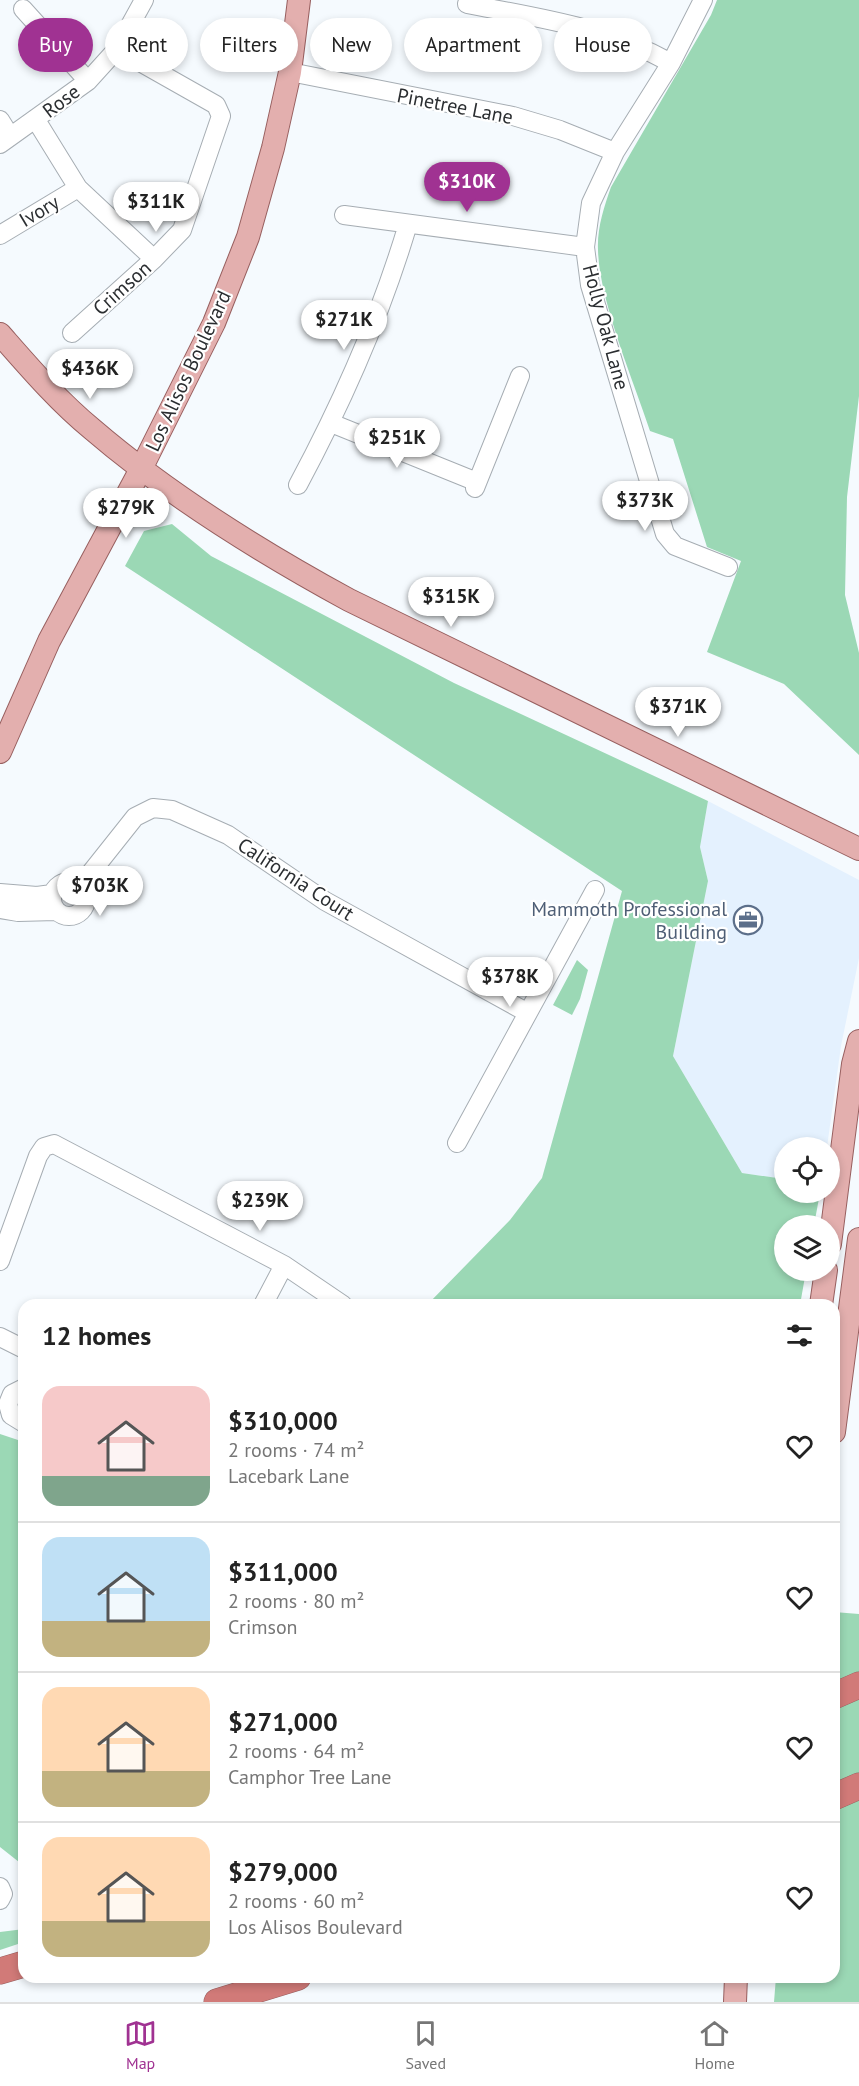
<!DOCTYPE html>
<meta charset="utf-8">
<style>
body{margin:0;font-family:"PT Sans",sans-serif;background:#f2f2f2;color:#222;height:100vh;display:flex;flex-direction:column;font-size:22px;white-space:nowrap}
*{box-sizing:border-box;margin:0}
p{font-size:20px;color:#767676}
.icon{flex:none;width:33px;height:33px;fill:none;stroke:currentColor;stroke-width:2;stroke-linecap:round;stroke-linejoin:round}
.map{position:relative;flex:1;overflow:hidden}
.side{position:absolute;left:18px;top:1299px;width:822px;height:684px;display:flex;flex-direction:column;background:#fff;border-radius:18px;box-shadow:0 3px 9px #0003}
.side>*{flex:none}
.hud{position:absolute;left:18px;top:18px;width:824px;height:54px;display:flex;gap:12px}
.buttons{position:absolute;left:774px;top:1137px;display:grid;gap:12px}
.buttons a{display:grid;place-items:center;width:66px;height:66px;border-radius:50%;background:#fff;box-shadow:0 3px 9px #0003;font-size:30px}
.price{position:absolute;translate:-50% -51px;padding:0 14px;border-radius:21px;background:#fff;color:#222;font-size:20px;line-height:39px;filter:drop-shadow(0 2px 3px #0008)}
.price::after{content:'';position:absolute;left:50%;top:36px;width:18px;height:14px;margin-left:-9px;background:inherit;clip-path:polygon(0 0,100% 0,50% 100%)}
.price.selected{background:#a03292;color:#fff}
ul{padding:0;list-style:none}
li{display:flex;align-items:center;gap:18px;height:150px;padding:0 24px}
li+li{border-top:2px solid #e0e0e0}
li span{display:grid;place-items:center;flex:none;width:168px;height:120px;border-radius:18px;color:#555}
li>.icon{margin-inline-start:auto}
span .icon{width:72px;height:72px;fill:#fffc;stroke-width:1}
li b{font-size:26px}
h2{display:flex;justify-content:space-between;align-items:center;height:72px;padding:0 24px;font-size:26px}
.chip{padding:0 21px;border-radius:27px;background:#fff;box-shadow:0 3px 9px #0003;font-size:21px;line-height:54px}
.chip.selected{background:#a03292;color:#fff}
.dock{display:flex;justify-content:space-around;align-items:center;height:84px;border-top:2px solid #e0e0e0;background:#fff;font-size:16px;color:#767676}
.dock a{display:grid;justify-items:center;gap:3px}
.dock .selected{color:#a03292}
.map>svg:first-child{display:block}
</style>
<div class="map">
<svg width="859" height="2002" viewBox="0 0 859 2002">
<rect width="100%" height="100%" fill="#f5fafe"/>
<!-- built -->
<path fill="#e4f1fe" d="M708,801l151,79v78l-18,88 -14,101 -43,1v31l-42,-6 -69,-117 35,-175 -8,-34z"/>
<!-- green -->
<path fill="#9bd8b5" d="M717,0h142v396l-12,101 -2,98 14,58v102l-75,-71 -77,-32 34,-91 -34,-14 -34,-108 -23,-8c-16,-49 -51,-131 -52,-181 -1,-22 6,-43 13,-63l100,-172z
M172,524l39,32 243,127 254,118 -8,46 8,34 -35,175 69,117 42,6v13l36,1 -6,32 -30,1v44l22,1 -6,34h-373l83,-85 32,-42 80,-287 -497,-325 19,-35z
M577,960l11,10 -8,29 -8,16 -19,-10z
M0,1434l24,8v424l-24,-19z
M834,1612l25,2v388h-85l2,-25h58z
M24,1929v13l-24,8v-18z"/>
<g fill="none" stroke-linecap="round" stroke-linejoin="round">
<!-- minor casing -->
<g stroke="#a6adb3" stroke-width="20">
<path id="minor" d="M703,0l-32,63 -56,89 -24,51 -6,44 5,38 75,249 10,12 53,21
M467,4c72,14 139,23 204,59
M23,9l65,72
M290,72l223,44 47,14 55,22
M0,120l10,16
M36,120l42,68 76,71
M0,144l88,-63 29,-32 27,-49
M344,215l241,32
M0,235l78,-47
M72,333l82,-74 28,-29 39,-114 -5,-11 -99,-56
M331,423l146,59
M298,485c45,-84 83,-170 110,-261
M475,488l45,-112
M52 899a17 17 0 1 1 34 0a17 17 0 1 1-34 0Z
M81,885l54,-68 18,-9 19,2 56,25 97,66 203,112
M0,893l37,3 15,-2
M0,909l18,3 38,-1
M457,1143l138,-253
M0,1261l38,-105 6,-9 10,-3 230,121 59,40
M263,1305l21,-40
M0,1337l24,12
M24,1388l-12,6 -4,10 3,11 13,8
M0,1887l3,7 -3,6"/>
</g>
<!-- major casing -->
<g stroke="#975f5f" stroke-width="24">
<path id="major" d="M0,334c29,33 58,67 92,95 78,67 167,122 257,171l510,249
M0,752l49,-111 92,-172 73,-146 34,-86 25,-89 17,-76 9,-72
M830,1244l23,-180 6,-23
M821,1305l5,-35
M834,1432l25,-193
M735,2002l1,-25"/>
</g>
<!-- highway casing -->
<g stroke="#975f5f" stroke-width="27">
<path id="highway" d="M834,1696l25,-11
M834,1797l25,-11
M0,1971l24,-7
M217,2002l81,-25"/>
</g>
<!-- minor -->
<use href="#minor" stroke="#fff" stroke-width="18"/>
<!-- major -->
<use href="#major" stroke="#e3afae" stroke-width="22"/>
<!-- highway -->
<use href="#highway" stroke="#d17a78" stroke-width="26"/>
</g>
<!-- icons -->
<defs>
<g id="office-ring" transform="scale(1.5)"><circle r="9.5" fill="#fff" stroke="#5c6f8a" stroke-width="1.5"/><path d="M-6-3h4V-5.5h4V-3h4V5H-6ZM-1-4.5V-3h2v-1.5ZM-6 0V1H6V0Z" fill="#5c6f8a"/></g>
</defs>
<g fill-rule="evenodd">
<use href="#office-ring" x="748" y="920"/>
</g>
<g text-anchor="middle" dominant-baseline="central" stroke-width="4.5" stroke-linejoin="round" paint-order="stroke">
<!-- street labels -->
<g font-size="20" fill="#2b2e31" stroke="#fff">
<text transform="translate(61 101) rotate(-37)">Rose</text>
<text transform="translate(455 106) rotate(11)">Pinetree Lane</text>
<text transform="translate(39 211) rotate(-31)">Ivory</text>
<text transform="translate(122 288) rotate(-42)">Crimson</text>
<text transform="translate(606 327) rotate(75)">Holly Oak Lane</text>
<text transform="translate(188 371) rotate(-65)">Los Alisos Boulevard</text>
<text transform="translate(296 879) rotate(33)">California Court</text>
</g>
<!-- service labels -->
<g font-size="20" fill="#4e5e75" stroke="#fff" text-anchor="end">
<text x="727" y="909">Mammoth Professional<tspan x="727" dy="23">Building</tspan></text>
</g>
</g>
</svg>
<div class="buttons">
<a><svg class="icon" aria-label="locate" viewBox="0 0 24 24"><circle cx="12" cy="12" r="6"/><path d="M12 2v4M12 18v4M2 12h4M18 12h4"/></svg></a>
<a><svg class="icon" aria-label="layers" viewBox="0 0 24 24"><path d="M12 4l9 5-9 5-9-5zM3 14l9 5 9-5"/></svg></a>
</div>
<b class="price selected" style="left:467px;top:213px">$310K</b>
<b class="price" style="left:156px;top:233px">$311K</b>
<b class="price" style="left:344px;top:351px">$271K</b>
<b class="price" style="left:90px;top:400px">$436K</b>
<b class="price" style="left:397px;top:469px">$251K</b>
<b class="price" style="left:645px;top:532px">$373K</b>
<b class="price" style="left:126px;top:539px">$279K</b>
<b class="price" style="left:451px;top:628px">$315K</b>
<b class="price" style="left:678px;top:738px">$371K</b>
<b class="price" style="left:100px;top:917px">$703K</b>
<b class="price" style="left:510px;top:1008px">$378K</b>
<b class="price" style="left:260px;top:1232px">$239K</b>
<div class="hud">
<a class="chip selected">Buy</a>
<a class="chip">Rent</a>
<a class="chip">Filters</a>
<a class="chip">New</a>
<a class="chip">Apartment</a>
<a class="chip">House</a>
</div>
<section class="side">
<h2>12 homes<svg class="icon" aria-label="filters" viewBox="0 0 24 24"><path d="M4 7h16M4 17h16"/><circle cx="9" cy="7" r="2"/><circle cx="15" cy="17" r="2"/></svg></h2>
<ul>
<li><span style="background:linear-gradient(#f6c9c9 75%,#7fa58c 0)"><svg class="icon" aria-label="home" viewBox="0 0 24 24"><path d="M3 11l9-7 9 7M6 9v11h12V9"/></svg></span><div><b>$310,000</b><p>2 rooms · 74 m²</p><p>Lacebark Lane</p></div><svg class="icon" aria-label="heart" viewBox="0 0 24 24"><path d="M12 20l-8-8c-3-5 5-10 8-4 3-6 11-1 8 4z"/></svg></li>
<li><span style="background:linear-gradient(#bfe0f5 70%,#c2b280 0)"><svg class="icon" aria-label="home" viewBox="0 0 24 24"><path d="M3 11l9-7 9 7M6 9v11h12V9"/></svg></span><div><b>$311,000</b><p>2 rooms · 80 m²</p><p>Crimson</p></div><svg class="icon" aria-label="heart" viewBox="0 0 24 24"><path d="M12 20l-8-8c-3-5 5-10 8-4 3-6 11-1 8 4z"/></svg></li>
<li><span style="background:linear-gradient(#ffd9b3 70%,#c2b280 0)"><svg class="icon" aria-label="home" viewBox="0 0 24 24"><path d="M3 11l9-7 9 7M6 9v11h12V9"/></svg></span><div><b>$271,000</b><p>2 rooms · 64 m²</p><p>Camphor Tree Lane</p></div><svg class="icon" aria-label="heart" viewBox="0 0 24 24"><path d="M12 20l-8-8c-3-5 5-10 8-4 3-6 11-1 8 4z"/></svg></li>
<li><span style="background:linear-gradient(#ffd9b3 70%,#c2b280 0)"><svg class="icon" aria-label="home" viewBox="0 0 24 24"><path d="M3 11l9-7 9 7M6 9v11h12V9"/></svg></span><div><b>$279,000</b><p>2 rooms · 60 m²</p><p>Los Alisos Boulevard</p></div><svg class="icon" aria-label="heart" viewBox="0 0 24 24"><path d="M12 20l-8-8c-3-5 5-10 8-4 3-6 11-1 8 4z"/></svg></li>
</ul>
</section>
</div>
<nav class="dock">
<a class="selected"><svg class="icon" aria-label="map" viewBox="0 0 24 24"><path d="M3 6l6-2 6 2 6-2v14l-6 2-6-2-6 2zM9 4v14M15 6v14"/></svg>Map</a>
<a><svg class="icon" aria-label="saved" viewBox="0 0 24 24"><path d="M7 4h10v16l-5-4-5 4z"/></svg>Saved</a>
<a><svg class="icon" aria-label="home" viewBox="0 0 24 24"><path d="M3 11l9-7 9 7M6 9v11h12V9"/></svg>Home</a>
</nav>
